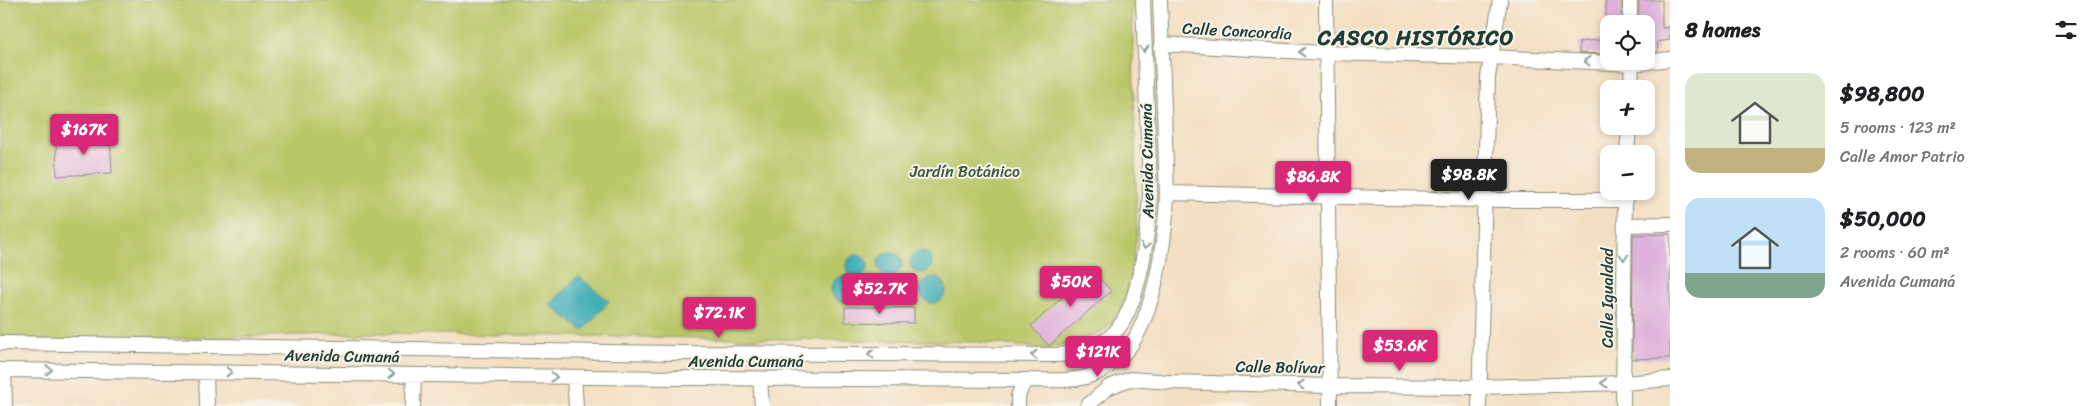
<!DOCTYPE html>
<meta charset="utf-8">
<style>
body{margin:0;font-family:Sriracha,sans-serif;background:#f6f6f6;color:#202124;height:100vh;display:flex;flex-direction:column;font-size:19px;white-space:nowrap}
*{box-sizing:border-box;margin:0}
p{font-size:16px;color:#757577}
.icon{flex:none;width:28px;height:28px;fill:none;stroke:currentColor;stroke-width:2;stroke-linecap:round;stroke-linejoin:round}
.map{position:relative;flex:1;overflow:hidden}
.sheet{display:flex;flex-direction:column;background:#fff;width:425px}
.sheet>*{flex:none}
.controls{position:absolute;left:1600px;top:15px;display:grid;gap:10px}
.controls a{display:grid;place-items:center;width:55px;height:55px;border-radius:10px;background:#fff;box-shadow:0 2px 8px #0003;font-size:25px}
.price{position:absolute;translate:-50% -42px;padding:0 11px;border-radius:5px;background:#db2777;color:#fff;font-size:16px;line-height:32px;filter:drop-shadow(0 1px 2px #0008)}
.price::after{content:'';position:absolute;left:50%;top:30px;width:15px;height:11px;margin-left:-8px;background:inherit;clip-path:polygon(0 0,100% 0,50% 100%)}
.price.selected{background:#222;color:#fff}
ul{padding:0;list-style:none}
li{display:flex;align-items:center;gap:15px;height:125px;padding:0 15px}
li span{display:grid;place-items:center;flex:none;width:140px;height:100px;border-radius:15px;color:#555}
li>.icon{margin-inline-start:auto}
span .icon{width:60px;height:60px;fill:#fffc;stroke-width:1}
li b{font-size:21px}
h2{display:flex;justify-content:space-between;align-items:center;height:60px;padding:0 15px;font-size:21px}
main{display:flex;flex:1;min-height:0}
.map>svg:first-child{display:block}
</style>
<main>
<div class="map">
<svg width="1670" height="406" viewBox="0 0 1670 406">
<rect width="100%" height="100%" fill="#f7f3e8"/>
<filter id="ink" filterUnits="userSpaceOnUse"><feTurbulence type="fractalNoise" baseFrequency=".02" numOctaves="2"/><feDisplacementMap in="SourceGraphic" scale="10" xChannelSelector="R" yChannelSelector="G"/><feConvolveMatrix kernelMatrix="1 2 1 2 8 2 1 2 1" color-interpolation-filters="sRGB"/></filter>
<filter id="wash" filterUnits="userSpaceOnUse"><feTurbulence type="fractalNoise" baseFrequency=".0096" numOctaves="4" result="noise"/><feDisplacementMap in="SourceGraphic" scale="20" xChannelSelector="R" yChannelSelector="G"/><feGaussianBlur stdDeviation="1.12" result="paint"/><feColorMatrix in="noise" values="0 0 0 0 0 0 0 0 0 0 0 0 0 0 0 0 0 1.4 0 .05"/><feComposite in="paint" operator="in"/></filter>
<g filter="url(#wash)">
<rect width="100%" height="100%" fill="#f4dfc2"/>
<!-- green -->
<path fill="#bac769" stroke="#6c824e" d="M0,0h1132l5,234 -6,41 -10,34 -16,21 -26,10 -31,9 -69,-7 -607,-9 -314,9 -58,-7z"/>
<!-- water -->
<path fill="#3cadb7" stroke="#2e7576" d="M910 262a11 11 0 1 1 22 0a11 11 0 1 1-22 0Z
M878 264a12 12 0 1 1 24 0a12 12 0 1 1-24 0Z
M846 266a11 11 0 1 1 22 0a11 11 0 1 1-22 0Z
M578,276l31,25 -26,30 -33,-26z
M831 289a13 13 0 1 1 26 0a13 13 0 1 1-26 0Z
M893 289a13 13 0 1 1 26 0a13 13 0 1 1-26 0Z
M920 290a13 13 0 1 1 26 0a13 13 0 1 1-26 0Z
M860 290a13 13 0 1 1 26 0a13 13 0 1 1-26 0Z"/>
<g id="blocks">
<!-- building -->
<path fill="#dfb2db" d="M1606,0h15v24h-15z
M1639,0h23v28l8,-1v13l-13,2 1,10 -12,1v-29h-7z
M1609,39v15l-30,-1v-11z
M110,137l2,36 -55,3 -1,-37z
M1670,234v124l-38,1 1,-124z
M1092,270l19,21 -62,55 -18,-20z
M845,307l69,1v15l-69,-1z"/>
</g>
</g>
<g filter="url(#ink)">
<use href="#blocks" fill-opacity="0" stroke="#8a8e7b" stroke-width="1"/>
<g fill="none" stroke-linecap="round" stroke-linejoin="round">
<!-- minor casing -->
<g stroke="#8a8e7b" stroke-width="16">
<path id="minor" d="M1326,0l4,406
M1630,0v24
M1161,44l164,9 165,4 142,7 38,-5
M1631,89l1,-28
M1627,154l2,-28
M1167,193l316,7h142
M1625,225l45,-1
M0,343l680,10 378,2c22,-1 40,-6 56,-22 26,-25 35,-104 36,-140l-7,-193
M0,370l679,8 346,2c23,0 51,3 72,-7 11,-6 22,-14 30,-23 28,-34 39,-114 40,-157l-7,-193
M4,370l1,36
M206,372l1,34
M574,377l2,29
M760,379l2,27
M413,406l1,-31
M1018,406v-10l7,-16
M1087,406l22,-19 21,-8 40,3 160,4 149,1 145,-4 46,-4
M1479,406l9,-329 12,-77
M1623,406l2,-214"/>
</g>
<!-- minor -->
<use href="#minor" stroke="#fff" stroke-width="14"/>
</g>
<!-- one-way arrows -->
<defs><path id="oneway-chevron" d="M-2-3.5L2.5 0L-2 3.5" fill="none" stroke-width="1.6" stroke-linecap="round" stroke-linejoin="round" transform="scale(1.25)"/></defs>
<g stroke="#8f9e9a">
<use href="#oneway-chevron" transform="translate(1144 49) rotate(88)"/>
<use href="#oneway-chevron" transform="translate(1302 52) rotate(-177)"/>
<use href="#oneway-chevron" transform="translate(1587 61) rotate(-177)"/>
<use href="#oneway-chevron" transform="translate(1145 246) rotate(99)"/>
<use href="#oneway-chevron" transform="translate(1624 257) rotate(90)"/>
<use href="#oneway-chevron" transform="translate(871 354) rotate(-180)"/>
<use href="#oneway-chevron" transform="translate(1034 355) rotate(-180)"/>
<use href="#oneway-chevron" transform="translate(49 370) rotate(1)"/>
<use href="#oneway-chevron" transform="translate(229 372) rotate(1)"/>
<use href="#oneway-chevron" transform="translate(391 374) rotate(1)"/>
<use href="#oneway-chevron" transform="translate(554 377) rotate(1)"/>
<use href="#oneway-chevron" transform="translate(1604 383) rotate(178)"/>
<use href="#oneway-chevron" transform="translate(1301 385) rotate(-179)"/>
</g>
</g>
<g text-anchor="middle" dominant-baseline="central" stroke-width="4" stroke-linejoin="round" paint-order="stroke">
<!-- street labels -->
<g font-size="16" fill="#1f3d34" stroke="#f7f3e8">
<text transform="translate(1237 31) rotate(3)">Calle Concordia</text>
<text transform="translate(1147 161) rotate(-91)">Avenida Cumaná</text>
<text transform="translate(1607 298) rotate(-90)">Calle Igualdad</text>
<text transform="translate(342 356) rotate(1)">Avenida Cumaná</text>
<text x="746" y="361">Avenida Cumaná</text>
<text transform="translate(1280 367) rotate(1)">Calle Bolívar</text>
</g>
<!-- park labels -->
<g font-size="16" fill="#3e593f" stroke="#f7f3e8">
<text x="965" y="171">Jardín Botánico</text>
</g>
<!-- district labels -->
<g font-size="21" font-weight="bold" letter-spacing="1" fill="#1f3d34" stroke="#f7f3e8">
<text x="1416" y="38">CASCO HISTÓRICO</text>
</g>
</g>
</svg>
<div class="controls">
<a><svg class="icon" aria-label="locate" viewBox="0 0 24 24"><circle cx="12" cy="12" r="6"/><path d="M12 2v4M12 18v4M2 12h4M18 12h4"/></svg></a>
<a>+</a>
<a>−</a>
</div>
<b class="price" style="left:84px;top:156px">$167K</b>
<b class="price selected" style="left:1469px;top:201px">$98.8K</b>
<b class="price" style="left:1313px;top:203px">$86.8K</b>
<b class="price" style="left:1071px;top:308px">$50K</b>
<b class="price" style="left:880px;top:315px">$52.7K</b>
<b class="price" style="left:719px;top:339px">$72.1K</b>
<b class="price" style="left:1400px;top:372px">$53.6K</b>
<b class="price" style="left:1098px;top:378px">$121K</b>
</div>
<section class="sheet">
<h2>8 homes<svg class="icon" aria-label="filters" viewBox="0 0 24 24"><path d="M4 7h16M4 17h16"/><circle cx="9" cy="7" r="2"/><circle cx="15" cy="17" r="2"/></svg></h2>
<ul>
<li><span style="background:linear-gradient(#dfe7d0 75%,#c2b280 0)"><svg class="icon" aria-label="home" viewBox="0 0 24 24"><path d="M3 11l9-7 9 7M6 9v11h12V9"/></svg></span><div><b>$98,800</b><p>5 rooms · 123 m²</p><p>Calle Amor Patrio</p></div></li>
<li><span style="background:linear-gradient(#bfe0f5 75%,#7fa58c 0)"><svg class="icon" aria-label="home" viewBox="0 0 24 24"><path d="M3 11l9-7 9 7M6 9v11h12V9"/></svg></span><div><b>$50,000</b><p>2 rooms · 60 m²</p><p>Avenida Cumaná</p></div></li>
</ul>
</section>
</main>
